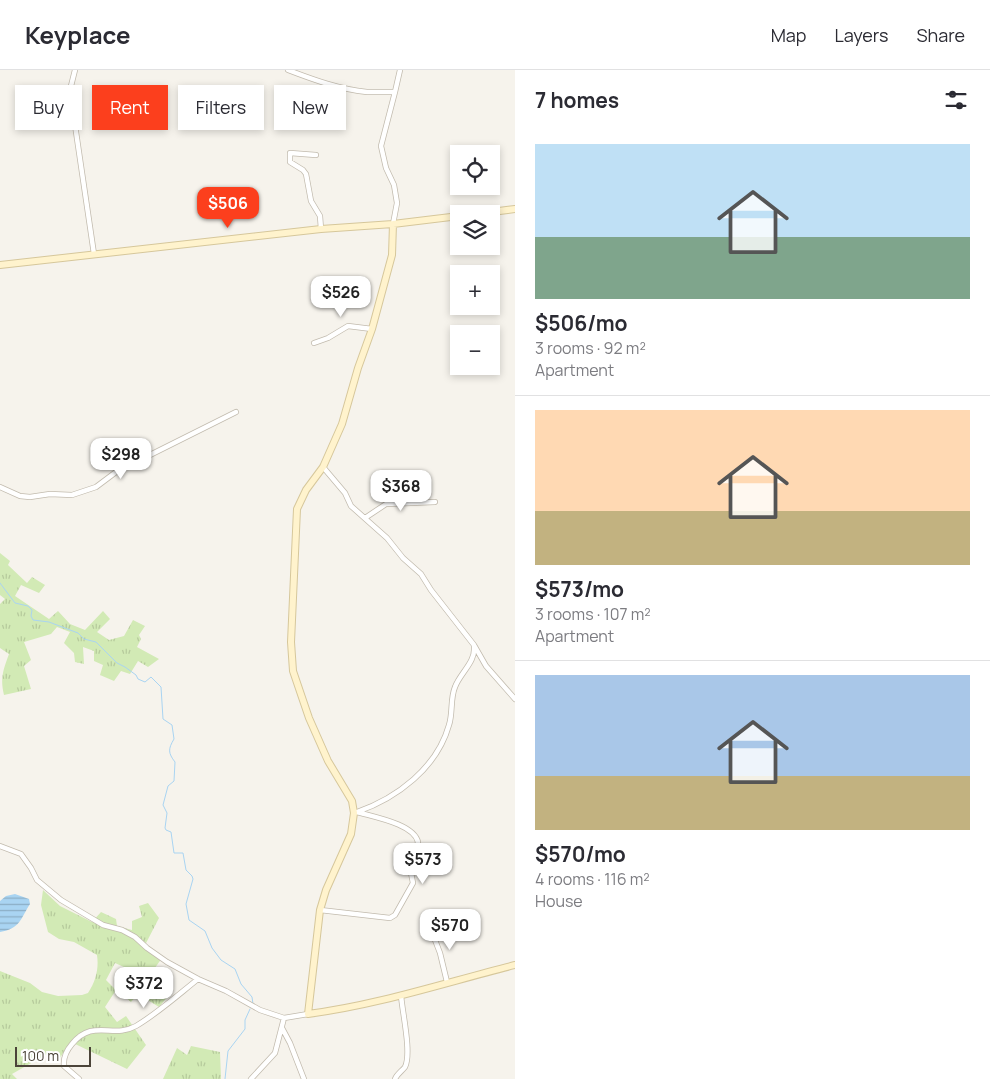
<!DOCTYPE html>
<meta charset="utf-8">
<style>
body{margin:0;font-family:Manrope,sans-serif;background:#f2f2f3;color:#2b2b33;height:100vh;display:flex;flex-direction:column;font-size:19px;white-space:nowrap}
*{box-sizing:border-box;margin:0}
p{font-size:16px;color:#7c7c81}
.icon{flex:none;width:28px;height:28px;fill:none;stroke:currentColor;stroke-width:2;stroke-linecap:round;stroke-linejoin:round}
.map{position:relative;flex:1;overflow:hidden}
.details{display:flex;flex-direction:column;background:#fff;width:475px}
.details>*{flex:none}
.guide{position:absolute;left:15px;top:15px;width:425px;height:45px;display:flex;gap:10px}
.fabs{position:absolute;left:450px;top:75px;display:grid;gap:10px}
.fabs a{display:grid;place-items:center;width:50px;height:50px;border-radius:0px;background:#fff;box-shadow:0 2px 8px #0003;font-size:25px}
.scale{position:absolute;left:15px;bottom:12px;width:76px;box-sizing:border-box;padding-left:5px;border:2px solid #4b4439;border-top:0;font-size:14px;line-height:18px;white-space:nowrap;color:#4b4439;-webkit-text-stroke:4px #fff;paint-order:stroke}
.price{position:absolute;translate:-50% -42px;padding:0 11px;border-radius:10px;background:#fff;color:#222;font-size:16px;line-height:32px;filter:drop-shadow(0 1px 2px #0008)}
.price::after{content:'';position:absolute;left:50%;top:30px;width:15px;height:11px;margin-left:-8px;background:inherit;clip-path:polygon(0 0,100% 0,50% 100%)}
.price.current{background:#fc3f1d;color:#fff}
ul{padding:0;list-style:none}
li{display:grid;align-content:center;gap:10px;height:265px;padding:0 20px}
li+li{border-top:1px solid #e1e1e2}
li span{display:grid;place-items:center;height:155px;border-radius:0px;color:#555}
li>.icon{margin-inline-start:auto}
span .icon{width:90px;height:90px;fill:#fffc;stroke-width:1}
li b{font-size:21px}
h2{display:flex;justify-content:space-between;align-items:center;height:60px;padding:0 20px;font-size:21px}
.chip{padding:0 18px;border-radius:0px;background:#fff;box-shadow:0 2px 8px #0003;font-size:18px;line-height:45px}
.chip.current{background:#fc3f1d;color:#fff}
header{display:flex;align-items:center;gap:30px;box-sizing:border-box;height:70px;padding:0 25px;background:#fff;border-bottom:1px solid #e1e1e2}
header strong{font-size:24px}
nav{display:flex;gap:28px;margin-inline-start:auto;font-size:18px}
main{display:flex;flex:1;min-height:0}
.map>svg:first-child{display:block}
</style>
<header>
<strong>Keyplace</strong>
<nav><a>Map</a><a>Layers</a><a>Share</a></nav>
</header>
<main>
<div class="map">
<svg width="515" height="1009" viewBox="0 0 515 1009">
<defs>
<pattern id="grass-tufts" width="24" height="20" patternUnits="userSpaceOnUse" patternTransform="scale(1.25)"><rect width="24" height="20" fill="#d2eab5"/><path d="M3 7l-1-3M5 7V3M7 7l1-3M15 17l-1-3M17 17v-4M19 17l1-3" fill="none" stroke="#b6ca9c"/></pattern>
<pattern id="water-rules" width="6" height="5" patternUnits="userSpaceOnUse" patternTransform="scale(1.25)"><rect width="6" height="5" fill="#a9d4f2"/><path d="M0 2.5h6" fill="none" stroke="#8caec5"/></pattern>
</defs>
<rect width="100%" height="100%" fill="#f6f3ec"/>
<!-- grass -->
<path fill="url(#grass-tufts)" d="M0,483l10,8 -2,4 19,18 5,-6 13,8 -6,8 -18,-8 -6,11 34,23 9,-8 12,13 15,6 18,-19 7,8 -13,13 12,8 15,-4 9,-16 12,6 -6,9 2,4 -4,8 22,12 -11,8 -10,-6 -8,13 -9,-3 -7,10 -14,-6 3,-10 -9,-4v-10l-11,-4 1,17 -9,-2 -1,-9 -10,-10 6,-11 -13,-5 -6,7 -27,8 7,18 -7,6 7,23 -27,6c-4,-16 -1,-25 5,-41l-9,-6v-44l5,-5 -5,-4z
M43,820l17,16 32,16 9,-10 15,7 1,7 15,4v-9l10,-4 -3,-11 9,-3 11,15 -15,29 18,11 -15,21 22,16 -10,12 -21,-13 -7,8 -7,-6 11,-24 -20,-9 -9,17 10,10 -11,17 12,15 9,-6 20,29 -19,24 -56,-27 -14,20 -10,-8 -35,20 5,5h-17v-108l30,12 12,9 16,4 24,-1 6,-2c8,-12 11,-25 9,-38l-23,-13 -15,-3 -11,-7 -7,-27z
M191,976l29,6 1,27h-58l14,-31 10,7z"/>
<!-- water -->
<path fill="url(#water-rules)" d="M15,824l14,5 1,5c-9,14 -10,25 -30,28v-31l6,-5z"/>
<g fill="none" stroke-linecap="round" stroke-linejoin="round">
<!-- stream -->
<path stroke="#a9d4f2" stroke-width="1" d="M0,513l15,20 13,3 4,4 -1,6 2,4 16,2 29,11 6,6 12,3 21,21 8,4 11,8 2,4 7,3 6,-5 10,10 2,32 9,6 2,14c-6,10 -6,14 1,23l-1,19 -6,5 -5,19 4,8 -2,15 1,2 5,2 3,21h9l3,17 6,6 1,3 -7,25 3,16 16,11 7,17 9,12 14,9 6,15 11,13 1,7
M225,1009l3,-28 17,-22v-9l5,-11"/>
<!-- street casing -->
<g stroke="#c2bbae" stroke-width="6">
<path id="street" d="M75,0l-5,20 1,8 23,156
M288,0c26,10 51,19 79,22 9,0 19,0 28,0l-14,54 5,22 8,17 3,18 -4,21
M395,22l5,-22
M316,85l-26,-2v9l13,8 3,4 5,27 9,15 1,13
M314,273l14,-5 20,-12 24,3
M323,397l22,26 6,13 36,32 16,20 18,16 10,16 43,55 12,21 29,33
M0,417l20,9 10,1 20,-3 22,1 24,-8 20,-15 120,-60
M365,448l21,-14 49,-2
M357,742c40,-14 80,-44 92,-87 4,-12 1,-26 6,-38 5,-14 21,-25 19,-41
M0,776l21,8 10,14 6,12 24,20 42,25 19,5 13,7 12,11 20,14 31,17 28,12 34,19 24,8 24,-4
M320,840l70,8 5,-3 18,-32 -2,-10 7,-31c-4,-18 -44,-25 -61,-30
M430,857l10,26 7,29
M282,958l8,15 14,36
M79,1009l-15,-13c-1,-9 2,-15 8,-22 21,-26 41,-5 64,-18 22,-13 42,-31 62,-47
M251,1009l24,-26 9,-35
M395,1009c2,-5 7,-8 10,-12 7,-14 -3,-56 -4,-72"/>
</g>
<!-- secondary casing -->
<g stroke="#d6c79b" stroke-width="8">
<path id="secondary" d="M476,144l39,-5
M393,154l-1,31 -20,74 -14,39 -16,56 -19,43 -17,23 -9,19 -6,133 2,29 16,47 19,43 24,40 2,12 -3,21 -25,56 -6,20 -12,104c70,-9 139,-32 207,-49
M0,195l321,-36 72,-5 66,-8"/>
</g>
<!-- street -->
<use href="#street" stroke="#fff" stroke-width="4.5"/>
<!-- secondary -->
<use href="#secondary" stroke="#fff3cd" stroke-width="6"/>
</g>
</svg>
<div class="fabs">
<a><svg class="icon" aria-label="locate" viewBox="0 0 24 24"><circle cx="12" cy="12" r="6"/><path d="M12 2v4M12 18v4M2 12h4M18 12h4"/></svg></a>
<a><svg class="icon" aria-label="layers" viewBox="0 0 24 24"><path d="M12 4l9 5-9 5-9-5zM3 14l9 5 9-5"/></svg></a>
<a>+</a>
<a>−</a>
</div>
<div class="scale">100 m</div>
<b class="price current" style="left:228px;top:159px">$506</b>
<b class="price" style="left:341px;top:248px">$526</b>
<b class="price" style="left:121px;top:410px">$298</b>
<b class="price" style="left:401px;top:442px">$368</b>
<b class="price" style="left:423px;top:815px">$573</b>
<b class="price" style="left:450px;top:881px">$570</b>
<b class="price" style="left:144px;top:939px">$372</b>
<div class="guide">
<a class="chip">Buy</a>
<a class="chip current">Rent</a>
<a class="chip">Filters</a>
<a class="chip">New</a>
</div>
</div>
<section class="details">
<h2>7 homes<svg class="icon" aria-label="filters" viewBox="0 0 24 24"><path d="M4 7h16M4 17h16"/><circle cx="9" cy="7" r="2"/><circle cx="15" cy="17" r="2"/></svg></h2>
<ul>
<li><span style="background:linear-gradient(#bfe0f5 60%,#7fa58c 0)"><svg class="icon" aria-label="home" viewBox="0 0 24 24"><path d="M3 11l9-7 9 7M6 9v11h12V9"/></svg></span><div><b>$506/mo</b><p>3 rooms · 92 m²</p><p>Apartment</p></div></li>
<li><span style="background:linear-gradient(#ffd9b3 65%,#c2b280 0)"><svg class="icon" aria-label="home" viewBox="0 0 24 24"><path d="M3 11l9-7 9 7M6 9v11h12V9"/></svg></span><div><b>$573/mo</b><p>3 rooms · 107 m²</p><p>Apartment</p></div></li>
<li><span style="background:linear-gradient(#a9c7e8 65%,#c2b280 0)"><svg class="icon" aria-label="home" viewBox="0 0 24 24"><path d="M3 11l9-7 9 7M6 9v11h12V9"/></svg></span><div><b>$570/mo</b><p>4 rooms · 116 m²</p><p>House</p></div></li>
</ul>
</section>
</main>
